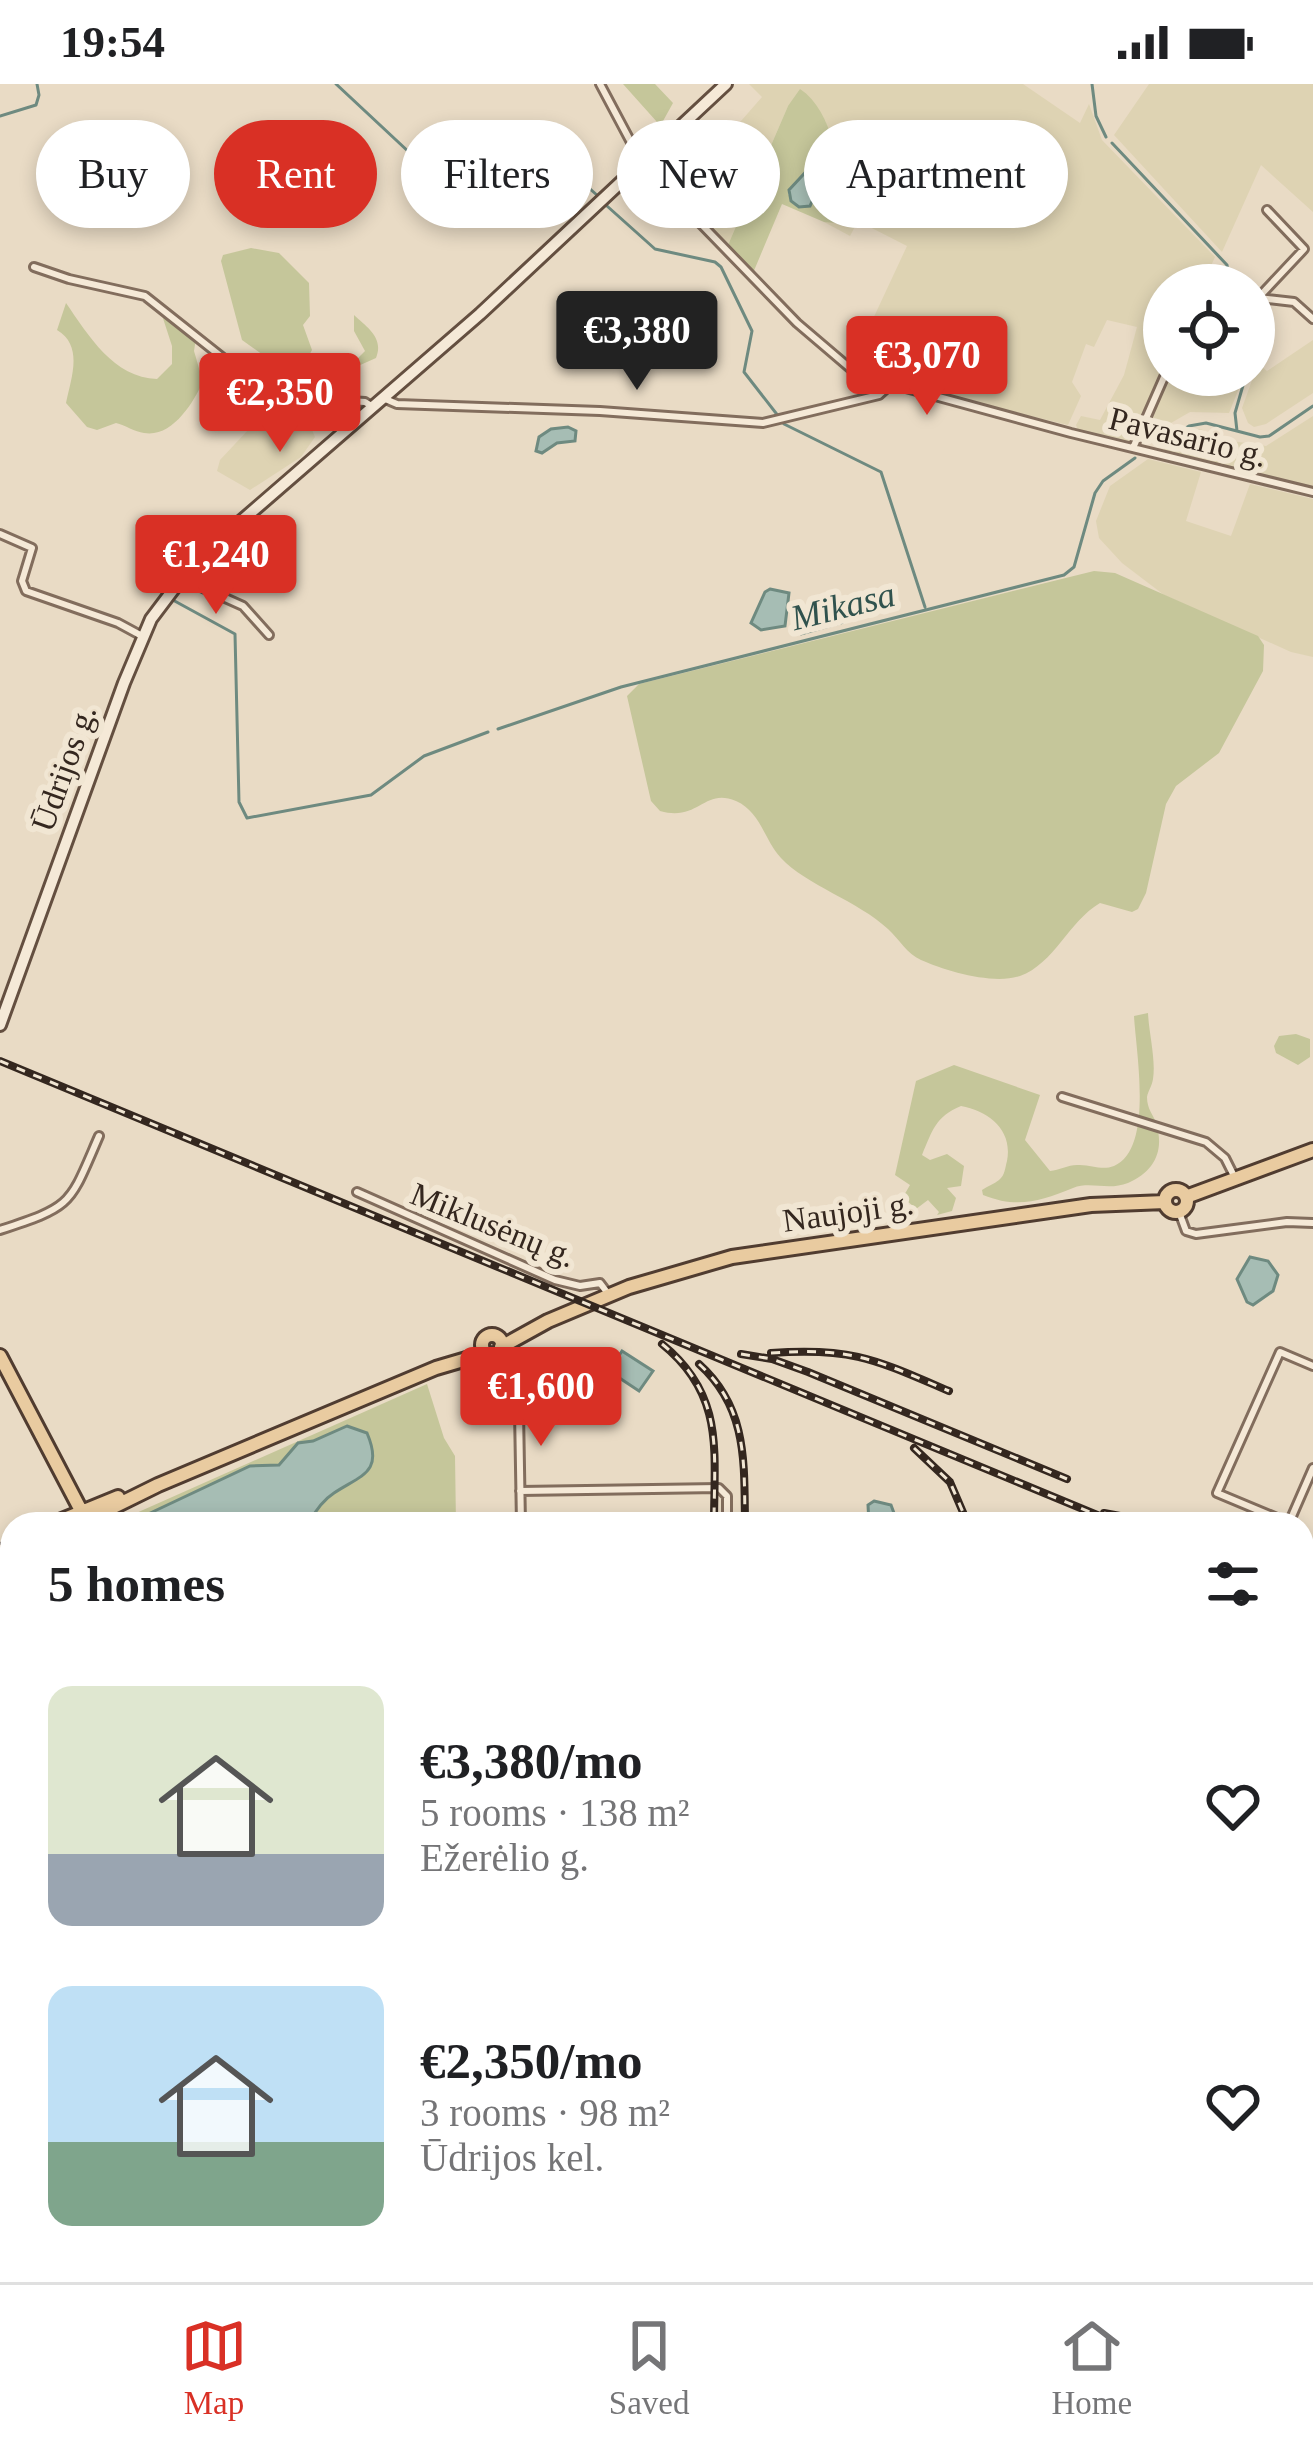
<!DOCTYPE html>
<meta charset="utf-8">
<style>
body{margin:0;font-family:"Times New Roman",serif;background:#f6f6f6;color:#202124;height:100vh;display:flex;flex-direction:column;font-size:45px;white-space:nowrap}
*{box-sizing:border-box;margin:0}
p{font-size:39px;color:#757577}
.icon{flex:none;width:66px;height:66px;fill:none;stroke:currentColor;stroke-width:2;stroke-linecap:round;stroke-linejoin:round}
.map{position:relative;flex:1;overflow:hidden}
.sheet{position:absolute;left:0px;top:1428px;width:1314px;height:771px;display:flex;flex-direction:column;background:#fff;border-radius:36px 36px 0 0;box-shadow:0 6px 18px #0003}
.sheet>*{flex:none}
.top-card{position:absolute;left:36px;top:36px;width:1242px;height:108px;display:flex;gap:24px}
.tools{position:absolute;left:1143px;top:180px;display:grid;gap:24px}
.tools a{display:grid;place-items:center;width:132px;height:132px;border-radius:50%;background:#fff;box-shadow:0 6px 18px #0003;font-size:60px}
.price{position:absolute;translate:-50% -102px;padding:0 27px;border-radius:12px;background:#d93025;color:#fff;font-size:39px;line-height:78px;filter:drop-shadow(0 3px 6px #0008)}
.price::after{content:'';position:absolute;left:50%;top:72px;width:36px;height:27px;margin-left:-18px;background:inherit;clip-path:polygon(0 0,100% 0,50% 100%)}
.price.current{background:#222;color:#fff}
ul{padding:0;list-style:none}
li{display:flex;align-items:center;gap:36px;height:300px;padding:0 48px}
li span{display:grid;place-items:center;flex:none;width:336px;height:240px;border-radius:24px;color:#555}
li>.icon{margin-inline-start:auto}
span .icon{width:144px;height:144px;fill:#fffc;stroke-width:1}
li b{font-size:51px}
h2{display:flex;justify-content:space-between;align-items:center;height:144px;padding:0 48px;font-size:51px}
.tag{padding:0 42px;border-radius:54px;background:#fff;box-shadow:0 6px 18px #0003;font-size:42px;line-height:108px}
.tag.current{background:#d93025;color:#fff}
.status{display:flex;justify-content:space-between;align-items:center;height:84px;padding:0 60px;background:#fff;direction:ltr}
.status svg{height:33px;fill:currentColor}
.dock{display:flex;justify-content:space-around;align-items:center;height:168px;border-top:3px solid #e0e0e0;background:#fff;font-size:33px;color:#757577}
.dock a{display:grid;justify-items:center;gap:6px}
.dock .current{color:#d93025}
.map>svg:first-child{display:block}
</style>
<div class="status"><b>19:54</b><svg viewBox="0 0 49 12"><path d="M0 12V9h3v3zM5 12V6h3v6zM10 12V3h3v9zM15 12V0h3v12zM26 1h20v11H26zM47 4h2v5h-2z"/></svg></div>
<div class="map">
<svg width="1313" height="2198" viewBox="0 0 1313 2198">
<rect width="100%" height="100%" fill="#e9dbc5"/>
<!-- farmland -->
<path fill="#ded3b3" d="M749,0h274l57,39 9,-19 13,36 113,117 -13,28h-38v83l-31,72 -7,3 -48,-13 -2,-5 5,-9 19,4 24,-45 13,-48 -30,-7 -13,27 -8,-3 -14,38 9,14 -13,29 -153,-37 -64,-22 56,-120 -49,-25 -8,15 -26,-14h12l12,-12 -23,-90 -37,-14 -60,139 -32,-33 17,-46 12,-3 6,-14 -4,-12 35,-40z
M1149,0h164v128l-52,-47 -39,87 -108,-117z
M1313,256v53l-47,31 -12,3 -6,-4 -6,-15 12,-33v-15l13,11z
M1168,291h74v6l-13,32 -39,-1 -38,22h-9z
M293,320l10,4 12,29 -14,20 -51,33 -33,-19 3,-11 43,-46 8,-6z
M1313,332v73l-149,-39 2,-7 34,-14 32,12 34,5z
M1148,375l53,13 -15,49 45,15 19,-52 63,15v158l-22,-5 -127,-57 -42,-32 -23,-25 -3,-17 14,-35z"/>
<!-- green -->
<path fill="#c5c69a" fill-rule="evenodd" d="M623,0h32l18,19 -10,18 -6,1z
M800,5c34,22 40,84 48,121l-12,13 -12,-1 -42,-18 -29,69 -25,-28 60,-139zM814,79l8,14 -23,30 -11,-13z
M251,164l28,5 30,30 1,33 -7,9 9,25 -6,11 -4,22 -60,-43 -21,-79 2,-6z
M66,219c22,32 48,75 91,76l15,-15v-18l-12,-37 36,29 -2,13 9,31c-10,21 -31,56 -59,51 -9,-1 -19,-8 -28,-10l-19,7 -10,-3 -21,-24c5,-25 18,-57 -9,-73z
M354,231c14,13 30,23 22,43l-18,8 2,39 -8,5 -54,-5 2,-14 47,-4 9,-27 9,-9 -11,-20z
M1094,487l21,2 143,63 6,9 -1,26 -44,82 -43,33 -10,18 -20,89 -8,16 -6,3 -32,-9c-31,18 -46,61 -80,73 -27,9 -74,-5 -99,-16 -14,-6 -22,-21 -33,-31 -30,-28 -82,-44 -107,-71 -17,-18 -20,-46 -45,-57 -32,-14 -37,21 -76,10l-9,-10 -24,-105 12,-12z
M1148,929c1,21 8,47 5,66 -1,7 -5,12 -6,18 0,12 6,17 9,26 9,28 -2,49 -28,60 -20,8 -37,-2 -55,5 -33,13 -55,21 -90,7l-1,-5c6,-4 12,-6 17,-10 6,-5 6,-12 8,-19 6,-31 -18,-50 -46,-55 -25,10 -29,25 -39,49l8,5 17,-6 17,12 -3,20 -14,2 9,10 -4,13 -15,4 2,-3 -11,-12 -12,9 -13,-12 7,-12 -15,-10 21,-94 38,-16 86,30 -15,45 25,31c9,-1 18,-6 27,-6 14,-1 24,6 37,1 40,-17 22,-114 20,-150z
M1296,950l14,5v18l-12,8 -22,-12 -2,-7 5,-10z
M427,1300l17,54 11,18 1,68h-357l23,-12 3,6z
M608,2187h164v11h-153z"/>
<!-- water -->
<path fill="#a6bdb4" stroke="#6e8a80" stroke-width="3" d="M815,70l13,9 -18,43 -11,1 -8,-6 -2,-11 24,-26z
M568,343l8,4 -1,10 -18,2 -15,10 -6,-2 3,-14 12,-8z
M770,505l19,4 -4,33 -24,4 -10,-7 14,-31z
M851,527l3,5 -6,5 -47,13 -7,-3 5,-11z
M1250,1173l18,4 10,14 -5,16 -20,14 -6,-3 -10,-23z
M622,1267l31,20 -14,20 -30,-20z
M347,1342l20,7c17,40 -6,42 -33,60 -11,7 -20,20 -26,31h-181l123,-58 29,-1 19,-22 15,-2z
M874,1417l17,4 7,19h-29l-1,-19z"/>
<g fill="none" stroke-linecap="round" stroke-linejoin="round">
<!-- stream -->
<path stroke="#6e8a80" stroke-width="3" d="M336,0l105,98 15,2 108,-14 7,2 27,24
M1092,0l4,32 10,21
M0,32l36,-11 3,-10 -2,-11
M1112,59l115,122 3,20
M607,122l48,43 60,13 6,5 31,64 -8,41 35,45
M784,340l97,48 44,135
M1237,347l-2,-18 11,-38
M1158,361l31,-19 17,-3 54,14 9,-1 44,-30
M171,515l64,35 4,168 8,16 124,-23 53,-39 64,-24
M498,645l123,-42 443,-112 10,-8 21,-74 8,-12 32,-23"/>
<!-- street casing -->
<g stroke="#826d5d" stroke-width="12">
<path id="street" d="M600,0l42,79 155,160 61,52 213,58 242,59
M34,183l35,12 76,17 126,100 94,6 8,5
M1258,214l46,-49 -37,-39
M1258,214l36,4 19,17
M383,314l14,6 203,7 163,12 116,-28 10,-9
M1133,364l32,-73
M0,450l32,14 -10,33 4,10 92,32 24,13
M183,495l60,27 26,29
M1062,1013l144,45 19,16 9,18
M357,1108l198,88 25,6 20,-3 9,12
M1179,1128l7,19 10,3 91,-12 26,1
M0,1146c74,-24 69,-25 99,-94
M500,1266l19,61 2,113
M1313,1282l-33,-14 -63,141 72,30 24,-55
M520,1407l199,-3 8,8v28
M0,1583l12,12
M1302,1910h11
M0,2019l12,-5
M0,2051l12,-16
M9,2147l3,-1
M1302,2174l11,2
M307,2187l5,11
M950,2187v11
M114,2198l4,-11
M240,2198l5,-11
M1101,2198v-11
M1263,2198l3,-11"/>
</g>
<!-- secondary casing -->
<g stroke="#644f40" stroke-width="16">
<path id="secondary" d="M0,941l124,-342 27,-64 43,-57 286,-248 246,-230
M0,1872l12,-8
M601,2187l11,11"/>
</g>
<!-- primary casing -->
<g stroke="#503c30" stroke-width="18">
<path id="primary" d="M1165 1117a11 11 0 1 1 22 0a11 11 0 1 1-22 0Z
M1186,1113l127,-47
M482 1261a10 10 0 1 1 20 0a10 10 0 1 1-20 0Z
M501,1263l47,-26 81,-34 103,-30 359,-52 74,-3
M0,1272l86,164
M52,1440l66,-27
M79,1440l79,-39 278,-117 51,-15
M0,1468l12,-6
M0,1481l12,-6"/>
</g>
<!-- street -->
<use href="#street" stroke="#f5e9d7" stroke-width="6"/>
<!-- secondary -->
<use href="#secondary" stroke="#f5e9d7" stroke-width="10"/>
<!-- primary -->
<use href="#primary" stroke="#e9cba0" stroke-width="12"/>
<!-- rail casing -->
<g stroke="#34271f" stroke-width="8">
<path id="rail" d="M0,977l1119,463
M662,1260c63,51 52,107 52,180
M771,1269c82,-6 105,7 178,38
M741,1270l31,5 36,13 259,107
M699,1280c49,44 45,99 46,160
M914,1364l36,34 18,42
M1104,1429l59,11
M1302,1492l11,5
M1302,1516l11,4
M1302,1543l11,18"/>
</g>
<!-- rail -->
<use href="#rail" stroke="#f1e6d3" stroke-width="3" stroke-dasharray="9" stroke-linecap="butt"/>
</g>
<g text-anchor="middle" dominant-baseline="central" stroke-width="12" stroke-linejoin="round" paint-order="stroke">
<!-- street labels -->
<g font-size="33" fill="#34271f" stroke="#f1e6d3">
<text transform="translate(1188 353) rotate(14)">Pavasario g.</text>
<text transform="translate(64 684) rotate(-70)">Ūdrijos g.</text>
<text transform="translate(848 1128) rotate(-8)">Naujoji g.</text>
<text transform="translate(493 1141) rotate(22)">Miklusėnų g.</text>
</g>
<!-- water labels -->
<g font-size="36" font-style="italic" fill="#30524d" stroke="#f1e6d3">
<text transform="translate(843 522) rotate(-14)">Mikasa</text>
</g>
</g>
</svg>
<div class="tools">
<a><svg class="icon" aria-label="locate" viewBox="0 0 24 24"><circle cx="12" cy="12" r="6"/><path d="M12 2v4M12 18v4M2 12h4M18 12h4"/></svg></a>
</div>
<b class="price current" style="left:637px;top:309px">€3,380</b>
<b class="price" style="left:927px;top:334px">€3,070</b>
<b class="price" style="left:280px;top:371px">€2,350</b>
<b class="price" style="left:216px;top:533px">€1,240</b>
<b class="price" style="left:541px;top:1365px">€1,600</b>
<div class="top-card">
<a class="tag">Buy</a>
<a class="tag current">Rent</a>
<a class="tag">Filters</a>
<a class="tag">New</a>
<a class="tag">Apartment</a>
</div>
<section class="sheet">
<h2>5 homes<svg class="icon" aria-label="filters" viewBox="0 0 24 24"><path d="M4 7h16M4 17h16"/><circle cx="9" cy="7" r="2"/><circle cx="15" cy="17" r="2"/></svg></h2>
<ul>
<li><span style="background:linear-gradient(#dfe7d0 70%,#9aa5b1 0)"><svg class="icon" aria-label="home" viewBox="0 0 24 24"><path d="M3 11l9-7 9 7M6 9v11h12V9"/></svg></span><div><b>€3,380/mo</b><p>5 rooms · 138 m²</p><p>Ežerėlio g.</p></div><svg class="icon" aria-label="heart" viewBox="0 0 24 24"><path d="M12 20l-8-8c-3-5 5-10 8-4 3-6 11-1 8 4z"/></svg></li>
<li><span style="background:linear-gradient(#bfe0f5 65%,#7fa58c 0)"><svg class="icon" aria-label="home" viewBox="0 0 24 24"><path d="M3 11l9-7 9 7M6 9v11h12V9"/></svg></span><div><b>€2,350/mo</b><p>3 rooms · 98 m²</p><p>Ūdrijos kel.</p></div><svg class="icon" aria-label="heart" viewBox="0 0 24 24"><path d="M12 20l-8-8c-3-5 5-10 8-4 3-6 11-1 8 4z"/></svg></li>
</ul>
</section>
</div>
<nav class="dock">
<a class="current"><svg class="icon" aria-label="map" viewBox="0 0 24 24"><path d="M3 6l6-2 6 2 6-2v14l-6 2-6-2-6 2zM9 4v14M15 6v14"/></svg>Map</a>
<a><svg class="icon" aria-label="saved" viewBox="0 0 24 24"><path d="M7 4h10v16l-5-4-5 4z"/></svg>Saved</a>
<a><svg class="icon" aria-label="home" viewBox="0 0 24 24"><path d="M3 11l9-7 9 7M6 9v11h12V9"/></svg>Home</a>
</nav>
